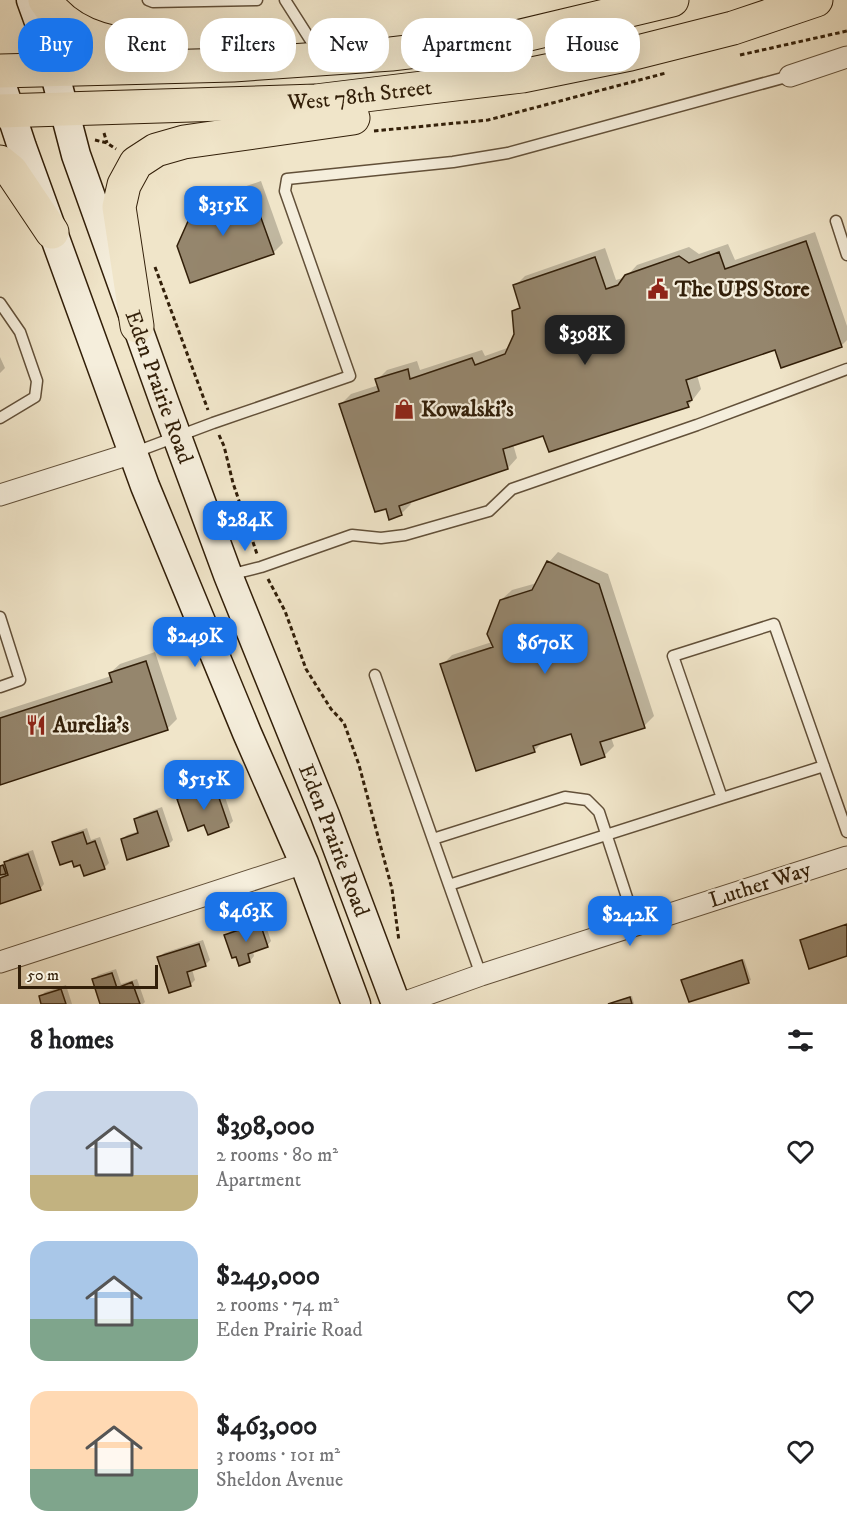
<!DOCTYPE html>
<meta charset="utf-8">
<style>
body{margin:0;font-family:"IM FELL DW Pica",serif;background:#f6f6f6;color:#202124;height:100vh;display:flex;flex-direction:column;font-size:22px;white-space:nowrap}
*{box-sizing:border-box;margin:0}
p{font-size:20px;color:#757577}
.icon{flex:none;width:33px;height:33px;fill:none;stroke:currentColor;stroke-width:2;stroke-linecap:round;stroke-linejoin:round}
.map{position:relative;height:1004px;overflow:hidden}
.panel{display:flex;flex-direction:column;background:#fff;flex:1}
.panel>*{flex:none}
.banner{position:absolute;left:18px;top:18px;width:812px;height:54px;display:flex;gap:12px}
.scale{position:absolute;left:18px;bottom:15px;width:140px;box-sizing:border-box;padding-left:6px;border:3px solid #321f09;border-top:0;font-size:16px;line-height:21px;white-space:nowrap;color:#321f09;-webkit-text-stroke:4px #f5eedc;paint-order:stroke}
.price{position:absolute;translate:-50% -51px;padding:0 14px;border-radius:12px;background:#1a73e8;color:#fff;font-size:20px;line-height:39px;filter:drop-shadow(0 2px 3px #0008)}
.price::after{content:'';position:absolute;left:50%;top:36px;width:18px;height:14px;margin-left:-9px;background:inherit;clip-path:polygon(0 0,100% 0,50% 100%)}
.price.active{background:#222;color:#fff}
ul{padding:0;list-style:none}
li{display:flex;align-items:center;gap:18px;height:150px;padding:0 30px}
li span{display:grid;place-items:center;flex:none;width:168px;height:120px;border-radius:18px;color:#555}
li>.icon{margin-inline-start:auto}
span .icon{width:72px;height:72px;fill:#fffc;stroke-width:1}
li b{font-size:26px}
h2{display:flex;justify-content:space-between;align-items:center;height:72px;padding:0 30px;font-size:26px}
.tag{padding:0 21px;border-radius:24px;background:#fff;box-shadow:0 6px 24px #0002;font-size:21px;line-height:54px}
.tag.active{background:#1a73e8;color:#fff}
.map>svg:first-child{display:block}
</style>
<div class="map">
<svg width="847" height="1004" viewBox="0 0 847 1004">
<rect width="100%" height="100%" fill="#f0e5c9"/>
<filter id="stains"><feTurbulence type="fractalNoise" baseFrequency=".00333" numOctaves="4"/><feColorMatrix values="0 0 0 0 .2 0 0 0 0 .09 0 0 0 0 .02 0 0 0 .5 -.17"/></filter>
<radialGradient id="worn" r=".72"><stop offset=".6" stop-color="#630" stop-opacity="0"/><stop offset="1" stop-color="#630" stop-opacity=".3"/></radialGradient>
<!-- shadow -->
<path fill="#0003" d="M261,181l22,62 -10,10 -78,-42 10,-11z
M815,232l32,94v14l-6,6 -65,3 -79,26 4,14 -13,17 -144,28 -31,10 4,14 -9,10 -98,32 1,4 -10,10 -60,-110 10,-10 28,-9 -2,-5 10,-10 30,-9 3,9 62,-20 3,6 25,-9 6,-12 -2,-23 6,-7 -5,-19 10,-10 80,-28 11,32 10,-3 11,-12 52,-18 10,7 29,-10 7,16z
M0,357l5,11 -5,5z
M558,552l50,22 46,142 -10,10 -33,11 3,9 -10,10 -32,-24 -28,9 -10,10 -92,-86 10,-10 40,-13 9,-42 11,-10 25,-7 12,-21z
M155,652l22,67 -10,10 -167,54v-71l111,-36 -1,-3 10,-9z
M220,782l13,39 -5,5 -23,-3 -26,-24 4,-5z
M162,807l11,33 -5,5 -46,-6 5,-4 12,-4 -4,-12 5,-4z
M87,828l4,12 9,-3 9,26 -5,5 -31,-9 -19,-17 5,-4z
M33,850l11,34 -4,5 -40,10v-24l2,-2 -2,1v-8l6,-2 4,-6z
M264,920l7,21 -4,5 -14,5 1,5 -4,5 -13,-6 -11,-20 5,-4z
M203,940l7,20 -5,5 -13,4 3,11 -5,5 -31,-27 5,-5z
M744,959l7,21 -2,1 -59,20 -7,-21 2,-2z
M116,969l5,15 16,-5 8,23 -2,2h-41l-8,-24 4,-5z
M66,985l6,19h-29l-3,-7 5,-5z
M632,996l2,8h-27z"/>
<!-- building -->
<path fill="#95866d" stroke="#321f09" stroke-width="1.5" d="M251,190l23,64 -84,29 -13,-37 16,-36z
M806,241l36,106 -61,21 -6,-18 -89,30 6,20 -5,2 2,5 -140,45 -6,-16 -40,13 5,20 -109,37 3,9 -13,5 -3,-11 -11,3 -36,-108 40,-13 -4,-12 33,-10 2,10 62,-21 3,7 30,-11 9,-20 -2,-23 8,-3 -7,-23 82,-28 11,32 12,-4 7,-10 54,-19 10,7 30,-11 6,17z
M547,561l52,23 46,144 -45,14 5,15 -24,8 -10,-31 -38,12 2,6 -59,19 -36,-107 53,-17 -6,-13 13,-34 32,-10z
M146,661l22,69 -168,55v-67l112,-36 -3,-9z
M215,786l14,41 -21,8 -4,-10 -16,6 -11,-32z
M157,811l12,35 -42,14 -6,-21 17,-6 -4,-14z
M83,832l4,12 8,-3 10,28 -21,7 -4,-11 -6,2 -2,-6 -12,4 -8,-23z
M28,854l13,36 -41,14v-26l8,-3 -4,-13z
M3,865l3,9 -6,1v-9z
M260,923l8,24 -20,7 2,8 -11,4 -3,-9 -4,1 -8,-23z
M847,924v32l-38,13 -9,-29z
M199,944l7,22 -19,6 4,14 -22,7 -12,-36z
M742,960l7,23 -60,19 -8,-22z
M112,973l5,15 15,-6 8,22h-40l-8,-25z
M61,989l5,15h-25l-2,-8z
M630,997l2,7h-24z"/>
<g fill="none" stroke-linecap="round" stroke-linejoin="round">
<!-- lane casing -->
<g stroke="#625039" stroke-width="13">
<path id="lane" d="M148,0l5,2 104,-2
M285,0l28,44 2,10
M836,221l11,34
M0,303l20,29 17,49 -2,16 -35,21
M133,453l80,-30 137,-47 -65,-185 2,-12 166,-17 55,-9 282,-77
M229,575l32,-8 91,-32 29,3 24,-3 84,-24 23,-22 185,-64 150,-56
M0,617l20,63 -20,7
M375,675l74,210 273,-87
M824,766l-102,32 -49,-142 101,-32 73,208
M433,839l132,-42 22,3 12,12 37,113
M449,885l32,90"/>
</g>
<!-- street casing -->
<g stroke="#625039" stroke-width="23">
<path id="street" d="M790,76l57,-19
M0,495l133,-42
M0,962l304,-99
M400,1004l81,-29 366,-118"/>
</g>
<!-- secondary casing -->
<g stroke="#321f09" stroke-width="31">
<g id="secondary">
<path id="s1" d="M31,0l16,44 29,111 89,249 63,171 97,240 71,189"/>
<path d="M0,80l22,67 123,339 102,247 57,130 52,141"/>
</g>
</g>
<!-- primary casing -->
<g stroke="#321f09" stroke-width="35">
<g id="primary">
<path d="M45,0c27,41 77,46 121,49"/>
<path d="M0,71l233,-6 158,-11 109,-13 172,-41"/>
<path id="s2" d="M0,111l316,-10 206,-25 108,-22 103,-26 83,-28"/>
<path d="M0,162l11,9 41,61"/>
<path d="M137,326l-18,-119 5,-22 12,-22 20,-13 28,-8 169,-24"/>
</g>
</g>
<!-- path -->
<path stroke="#321f09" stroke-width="3" stroke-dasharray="4.5 3" stroke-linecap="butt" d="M740,55l107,-24
M374,131l114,-11 178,-47
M104,133l3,10
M95,140l12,3 9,6
M155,267l53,143
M219,435l5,11 9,37 24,71
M268,579l17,32 21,58 25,40 13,14 15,42 33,124 7,52"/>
<!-- lane -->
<use href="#lane" stroke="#f5eedc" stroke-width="10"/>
<!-- street -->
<use href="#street" stroke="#f5eedc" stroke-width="21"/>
<!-- secondary -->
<use href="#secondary" stroke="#f5eedc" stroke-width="28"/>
<!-- primary -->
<use href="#primary" stroke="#f0e5c9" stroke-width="33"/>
</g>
<!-- icons -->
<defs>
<g id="civic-bare" transform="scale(1.62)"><path d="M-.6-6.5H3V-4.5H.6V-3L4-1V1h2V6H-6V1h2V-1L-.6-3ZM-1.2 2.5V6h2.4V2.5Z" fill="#8f2418" stroke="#f5eedc" stroke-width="2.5" paint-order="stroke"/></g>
<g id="shop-bare" transform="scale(1.62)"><path d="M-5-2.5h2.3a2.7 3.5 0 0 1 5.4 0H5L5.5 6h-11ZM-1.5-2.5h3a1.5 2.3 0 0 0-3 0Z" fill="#8f2418" stroke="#f5eedc" stroke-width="2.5" paint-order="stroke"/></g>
<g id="restaurant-bare" transform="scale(1.62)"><path d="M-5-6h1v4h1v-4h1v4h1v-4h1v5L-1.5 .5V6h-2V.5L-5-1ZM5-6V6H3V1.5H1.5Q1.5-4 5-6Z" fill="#8f2418" stroke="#f5eedc" stroke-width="2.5" paint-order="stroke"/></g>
</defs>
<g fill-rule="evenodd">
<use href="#civic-bare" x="658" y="289"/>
<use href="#shop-bare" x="404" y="409"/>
<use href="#restaurant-bare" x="36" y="725"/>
</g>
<g text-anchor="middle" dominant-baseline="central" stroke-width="4.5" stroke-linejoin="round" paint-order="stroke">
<!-- street labels -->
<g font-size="22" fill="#321f09" stroke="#f5eedc">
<text stroke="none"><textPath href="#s2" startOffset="360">West 78th Street</textPath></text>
<text stroke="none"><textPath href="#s1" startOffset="408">Eden Prairie Road</textPath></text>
<text stroke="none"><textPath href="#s1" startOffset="894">Eden Prairie Road</textPath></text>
<text transform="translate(760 885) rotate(-18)">Luther Way</text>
</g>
<!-- poi labels -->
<g font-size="22" font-weight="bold" fill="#321f09" stroke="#f5eedc" text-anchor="start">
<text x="675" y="289">The UPS Store</text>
<text x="421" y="409">Kowalski's</text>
<text x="53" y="725">Aurelia's</text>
</g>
</g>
<rect width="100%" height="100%" filter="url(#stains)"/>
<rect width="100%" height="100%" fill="url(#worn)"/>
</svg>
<div class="scale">50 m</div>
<b class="price" style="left:223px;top:237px">$315K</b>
<b class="price active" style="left:585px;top:366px">$398K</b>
<b class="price" style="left:245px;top:552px">$284K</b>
<b class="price" style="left:195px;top:668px">$249K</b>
<b class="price" style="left:545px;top:675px">$670K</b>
<b class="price" style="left:204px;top:811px">$515K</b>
<b class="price" style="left:246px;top:943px">$463K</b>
<b class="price" style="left:630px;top:947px">$242K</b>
<div class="banner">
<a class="tag active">Buy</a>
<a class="tag">Rent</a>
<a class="tag">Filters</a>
<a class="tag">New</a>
<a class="tag">Apartment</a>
<a class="tag">House</a>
</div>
</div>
<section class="panel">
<h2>8 homes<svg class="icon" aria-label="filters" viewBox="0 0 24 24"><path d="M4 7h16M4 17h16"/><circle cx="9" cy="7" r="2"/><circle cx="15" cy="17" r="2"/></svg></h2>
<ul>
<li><span style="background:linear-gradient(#c9d6e8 70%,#c2b280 0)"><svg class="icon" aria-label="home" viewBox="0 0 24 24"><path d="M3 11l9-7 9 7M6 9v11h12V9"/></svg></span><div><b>$398,000</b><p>2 rooms · 80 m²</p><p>Apartment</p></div><svg class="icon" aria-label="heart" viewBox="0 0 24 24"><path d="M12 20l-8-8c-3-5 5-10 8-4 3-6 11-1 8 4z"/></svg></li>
<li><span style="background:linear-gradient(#a9c7e8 65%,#7fa58c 0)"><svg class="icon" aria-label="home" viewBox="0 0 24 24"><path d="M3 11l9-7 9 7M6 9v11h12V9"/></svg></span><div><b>$249,000</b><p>2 rooms · 74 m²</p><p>Eden Prairie Road</p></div><svg class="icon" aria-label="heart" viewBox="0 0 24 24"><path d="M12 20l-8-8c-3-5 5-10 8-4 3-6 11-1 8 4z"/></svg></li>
<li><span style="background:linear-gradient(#ffd9b3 65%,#7fa58c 0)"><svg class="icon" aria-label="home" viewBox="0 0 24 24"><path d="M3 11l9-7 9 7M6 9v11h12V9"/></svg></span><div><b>$463,000</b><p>3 rooms · 101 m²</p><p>Sheldon Avenue</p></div><svg class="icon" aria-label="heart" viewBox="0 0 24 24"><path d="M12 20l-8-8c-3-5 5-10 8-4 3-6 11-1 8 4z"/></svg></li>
</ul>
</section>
